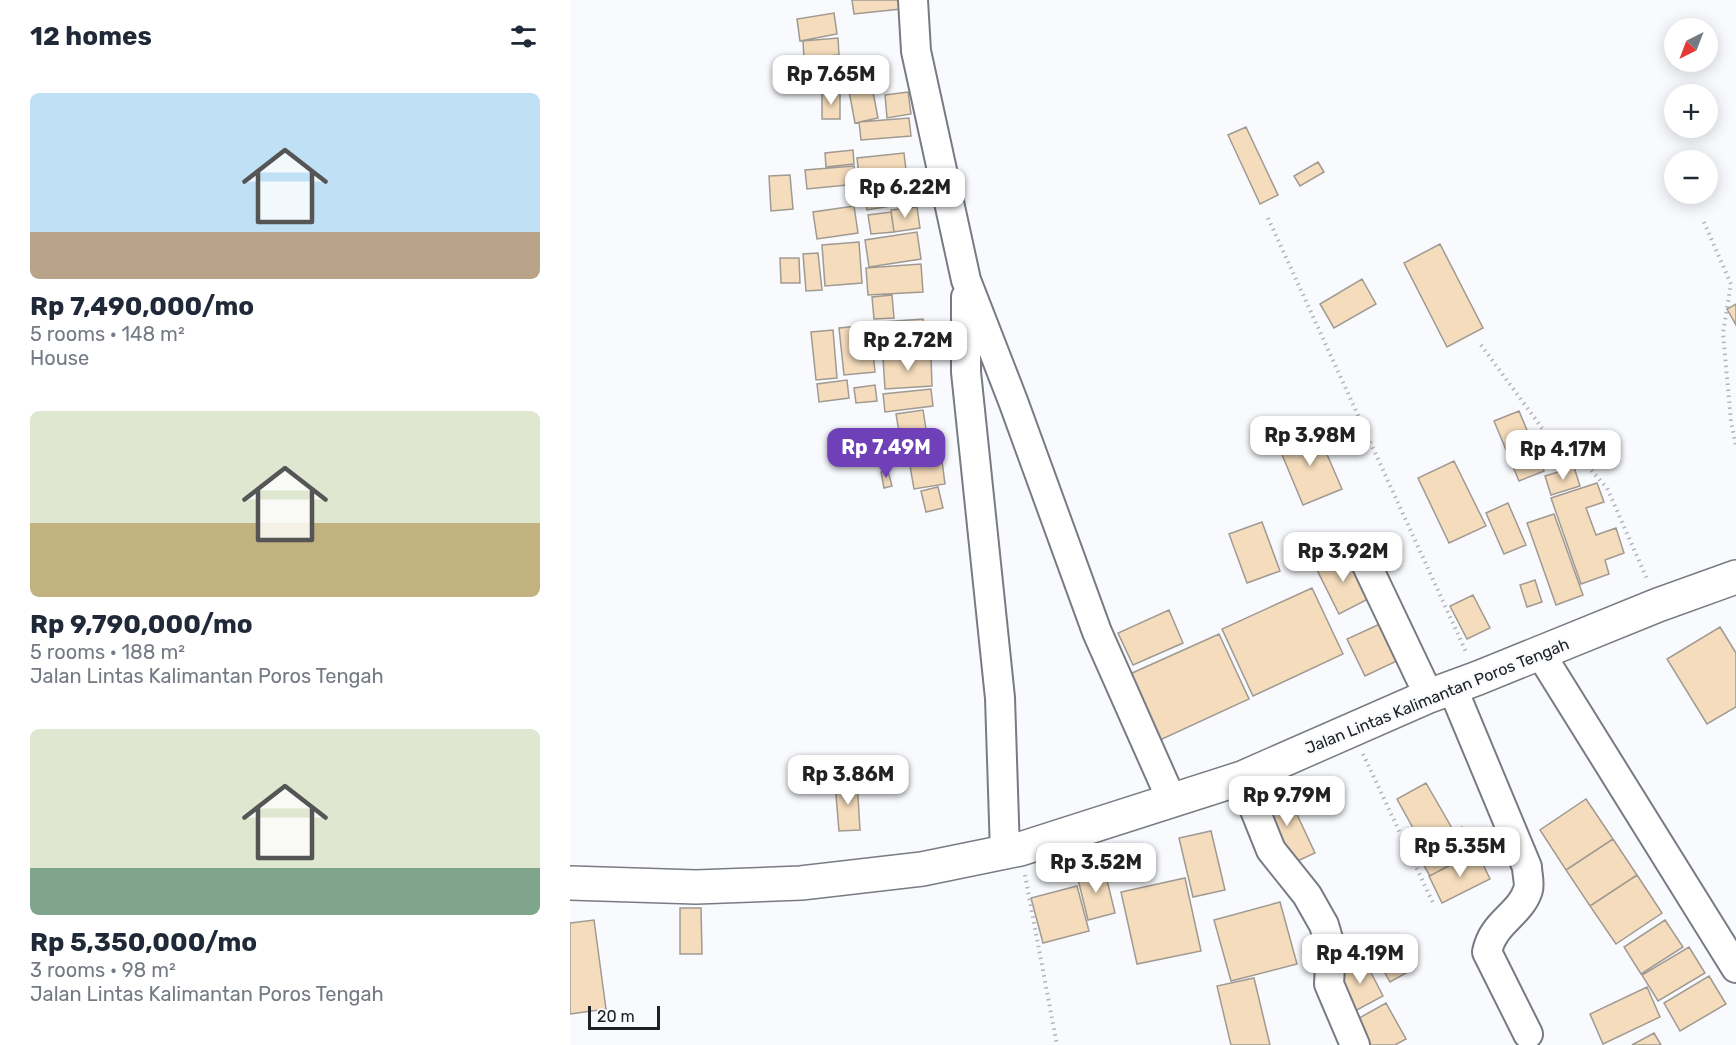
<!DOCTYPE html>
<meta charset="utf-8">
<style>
body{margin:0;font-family:Rubik,sans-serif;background:#f2f2f3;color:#1f2937;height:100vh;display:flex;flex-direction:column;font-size:22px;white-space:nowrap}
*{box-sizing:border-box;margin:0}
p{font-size:20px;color:#747a83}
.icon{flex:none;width:33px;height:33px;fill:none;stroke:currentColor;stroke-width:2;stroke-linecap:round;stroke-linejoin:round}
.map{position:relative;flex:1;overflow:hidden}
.panel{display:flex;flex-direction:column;background:#fff;width:570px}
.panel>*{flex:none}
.needle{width:39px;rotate:222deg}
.tools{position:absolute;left:1094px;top:18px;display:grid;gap:12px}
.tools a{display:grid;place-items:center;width:54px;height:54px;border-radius:50%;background:#fff;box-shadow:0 3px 15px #0003;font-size:30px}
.scale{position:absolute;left:18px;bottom:15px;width:72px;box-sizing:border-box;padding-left:6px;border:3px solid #202124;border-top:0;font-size:16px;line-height:21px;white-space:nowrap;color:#202124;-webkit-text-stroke:4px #f8fafd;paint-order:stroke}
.price{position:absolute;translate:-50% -51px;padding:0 14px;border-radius:12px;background:#fff;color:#222;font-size:20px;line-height:39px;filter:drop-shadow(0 2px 3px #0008)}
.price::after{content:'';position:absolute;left:50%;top:36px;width:18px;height:14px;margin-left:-9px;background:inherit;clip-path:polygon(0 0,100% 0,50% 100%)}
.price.current{background:#6f40b8;color:#fff}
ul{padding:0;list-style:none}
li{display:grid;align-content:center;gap:12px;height:318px;padding:0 30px}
li span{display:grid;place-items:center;height:186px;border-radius:9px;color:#555}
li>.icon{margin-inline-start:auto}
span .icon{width:108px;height:108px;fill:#fffc;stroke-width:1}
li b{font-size:26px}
h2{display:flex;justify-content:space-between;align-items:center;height:72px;padding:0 30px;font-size:26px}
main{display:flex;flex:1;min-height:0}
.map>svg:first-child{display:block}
</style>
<main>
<section class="panel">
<h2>12 homes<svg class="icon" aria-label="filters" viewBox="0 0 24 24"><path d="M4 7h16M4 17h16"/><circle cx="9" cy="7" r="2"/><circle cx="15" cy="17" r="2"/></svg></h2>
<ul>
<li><span style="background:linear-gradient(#bfe0f5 75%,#b9a48a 0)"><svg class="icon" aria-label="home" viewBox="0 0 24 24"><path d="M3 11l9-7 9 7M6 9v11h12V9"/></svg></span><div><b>Rp 7,490,000/mo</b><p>5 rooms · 148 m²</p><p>House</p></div></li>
<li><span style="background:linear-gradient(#dfe7d0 60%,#c2b280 0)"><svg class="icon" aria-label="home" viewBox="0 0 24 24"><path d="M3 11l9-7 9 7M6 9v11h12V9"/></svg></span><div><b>Rp 9,790,000/mo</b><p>5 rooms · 188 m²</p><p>Jalan Lintas Kalimantan Poros Tengah</p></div></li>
<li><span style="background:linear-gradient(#dfe7d0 75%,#7fa58c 0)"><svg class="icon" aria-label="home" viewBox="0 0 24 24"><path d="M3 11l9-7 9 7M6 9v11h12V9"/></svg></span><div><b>Rp 5,350,000/mo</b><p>3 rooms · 98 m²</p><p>Jalan Lintas Kalimantan Poros Tengah</p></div></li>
</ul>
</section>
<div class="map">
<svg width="1166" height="1045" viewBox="0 0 1166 1045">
<rect width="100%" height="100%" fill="#f8fafd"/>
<!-- building -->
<path fill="#f4dcbc" stroke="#a09a92" stroke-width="1.5" d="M282,0h48l1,9 -47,5z
M264,13l3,21 -37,7 -3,-22z
M268,38l1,17 -35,3 -1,-17z
M276,65l2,23 -46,3 -2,-22z
M302,87l6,31 -23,5 -6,-32z
M252,92h18v27h-18z
M338,92l3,22 -24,4 -2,-23z
M339,118l2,18 -50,4 -2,-18z
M676,127l32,68 -18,9 -32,-69z
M283,150l1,14 -28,3 -1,-14z
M334,153l2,17 -47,5 -2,-17z
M748,162l6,10 -24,14 -6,-10z
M284,166l3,18 -50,5 -2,-19z
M220,175l3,34 -22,2 -2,-35z
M323,180l4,25 -30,5 -4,-25z
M345,183l1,21 -19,1 -2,-21z
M284,206l4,27 -41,6 -4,-27z
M347,207l3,21 -26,4 -3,-22z
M321,212l3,20 -23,2 -3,-19z
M347,232l4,27 -52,8 -4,-27z
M289,242l3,41 -37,3 -3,-41z
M870,244l43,84 -36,19 -43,-84z
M248,253l4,37 -16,1 -3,-37z
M210,258h19l1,25h-19z
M351,264l2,28 -55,3 -2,-27z
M792,279l14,25 -42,24 -14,-24z
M322,295l2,23 -20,1 -2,-22z
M1166,304v21l-9,-16z
M353,319l3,33 -40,3 -4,-33z
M300,325l5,47 -31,3 -5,-47z
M263,330l4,48 -21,2 -5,-48z
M361,356l1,30 -47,3 -2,-31z
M277,380l2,18 -30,4 -2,-18z
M305,385l2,16 -21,2 -2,-15z
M361,389l2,17 -48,6 -2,-18z
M353,410l3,19 -27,3 -3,-18z
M949,411l25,60 -25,10 -25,-60z
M746,429l26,60 -39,16 -25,-60z
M372,461l3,23 -31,5 -4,-23z
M884,461l32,65 -37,17 -31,-65z
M1004,467l6,19 -29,9 -6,-19z
M318,471l4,15 -8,2 -3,-16z
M1027,483l7,19 -18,6 10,27 20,-7 8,25 -19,7 4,14 -28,10 -30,-86z
M368,487l5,21 -17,4 -5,-21z
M938,503l18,42 -22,9 -18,-41z
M984,514l29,81 -27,10 -29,-82z
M692,522l18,49 -33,12 -18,-49z
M778,553l22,45 -31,16 -23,-46z
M965,580l7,22 -15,5 -7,-22z
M742,588l31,66 -90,42 -31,-67z
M903,595l17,33 -23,11 -17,-33z
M599,610l14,33 -50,22 -15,-32z
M812,623l17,37 -34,16 -18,-37z
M1150,627l16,26v54l-29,17 -40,-65z
M649,634l30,65 -89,41 -30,-66z
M287,781l3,49 -21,1 -4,-48z
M856,783l27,47 -30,16 -26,-47z
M715,789l30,64 -26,12 -30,-65z
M1016,799l27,40 -47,31 -26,-40z
M892,827l13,24 -45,25 -14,-24z
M641,831l14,59 -32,7 -14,-59z
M1043,839l24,36 -47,31 -24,-36z
M907,852l13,27 -48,24 -13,-27z
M534,868l11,45 -27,7 -11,-45z
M1067,875l25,38 -46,31 -26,-38z
M615,878l16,73 -64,13 -16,-72z
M507,886l12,45 -46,12 -12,-45z
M710,902l17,62 -66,17 -17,-61z
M110,908h21l1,46h-22z
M24,920l12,89 -36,5v-91z
M1095,920l18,27 -42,27 -17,-27z
M831,943l14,25 -25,14 -14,-25z
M1119,947l16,26 -47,28 -16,-26z
M794,959l19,37 -28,15 -19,-37z
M1139,976l17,28 -46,27 -16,-28z
M684,978l16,67h-39l-14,-59z
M1077,987l13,30 -57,27 -13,-30z
M816,1003l20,36 -11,6h-28l-13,-24z
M1084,1033l7,12h-29z"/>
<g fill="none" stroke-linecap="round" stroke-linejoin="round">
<!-- minor casing -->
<g stroke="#787b83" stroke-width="32">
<path id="minor" d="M343,0l3,51 50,229 47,121 84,231 75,169
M396,297v75l34,326 5,154
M792,555l67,141
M970,653l196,315
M882,687l75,180c0,6 3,17 1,23 -8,25 -35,32 -41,62l41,82
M672,778l29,72 36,45 17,30 7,24 -2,35 26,61"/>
</g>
<!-- trunk casing -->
<g stroke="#787b83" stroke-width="36">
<path id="trunk" d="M0,883l126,4 105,-4 121,-14 98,-20 222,-71 187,-82 49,-18 180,-73 78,-28"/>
</g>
<!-- path -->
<path stroke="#b2b4b7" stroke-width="4" stroke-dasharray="1.5 4.5" stroke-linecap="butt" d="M698,218l199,436
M1134,222l27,62 -8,49 8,88 5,25
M911,345l61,83 49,42 16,18 41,93
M793,754l70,149
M455,875l32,170"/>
<!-- minor -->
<use href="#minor" stroke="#fff" stroke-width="28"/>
<!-- trunk -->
<use href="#trunk" stroke="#fff" stroke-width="33"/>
</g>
<g text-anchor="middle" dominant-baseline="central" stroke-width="4.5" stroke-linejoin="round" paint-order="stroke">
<!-- street labels -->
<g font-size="16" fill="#202124" stroke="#f8fafd">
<text transform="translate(867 696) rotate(-22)">Jalan Lintas Kalimantan Poros Tengah</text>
</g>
</g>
</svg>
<div class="tools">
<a><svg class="needle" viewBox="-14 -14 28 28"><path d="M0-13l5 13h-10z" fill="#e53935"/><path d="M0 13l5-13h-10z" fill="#747a83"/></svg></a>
<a>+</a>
<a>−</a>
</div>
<div class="scale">20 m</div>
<b class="price" style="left:261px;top:106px">Rp 7.65M</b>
<b class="price" style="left:335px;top:219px">Rp 6.22M</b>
<b class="price" style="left:338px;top:372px">Rp 2.72M</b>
<b class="price" style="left:740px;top:467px">Rp 3.98M</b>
<b class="price current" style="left:316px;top:479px">Rp 7.49M</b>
<b class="price" style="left:993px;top:481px">Rp 4.17M</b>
<b class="price" style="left:773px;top:583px">Rp 3.92M</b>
<b class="price" style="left:278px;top:806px">Rp 3.86M</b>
<b class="price" style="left:717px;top:827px">Rp 9.79M</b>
<b class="price" style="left:890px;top:878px">Rp 5.35M</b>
<b class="price" style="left:526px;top:894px">Rp 3.52M</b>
<b class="price" style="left:790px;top:985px">Rp 4.19M</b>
</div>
</main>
